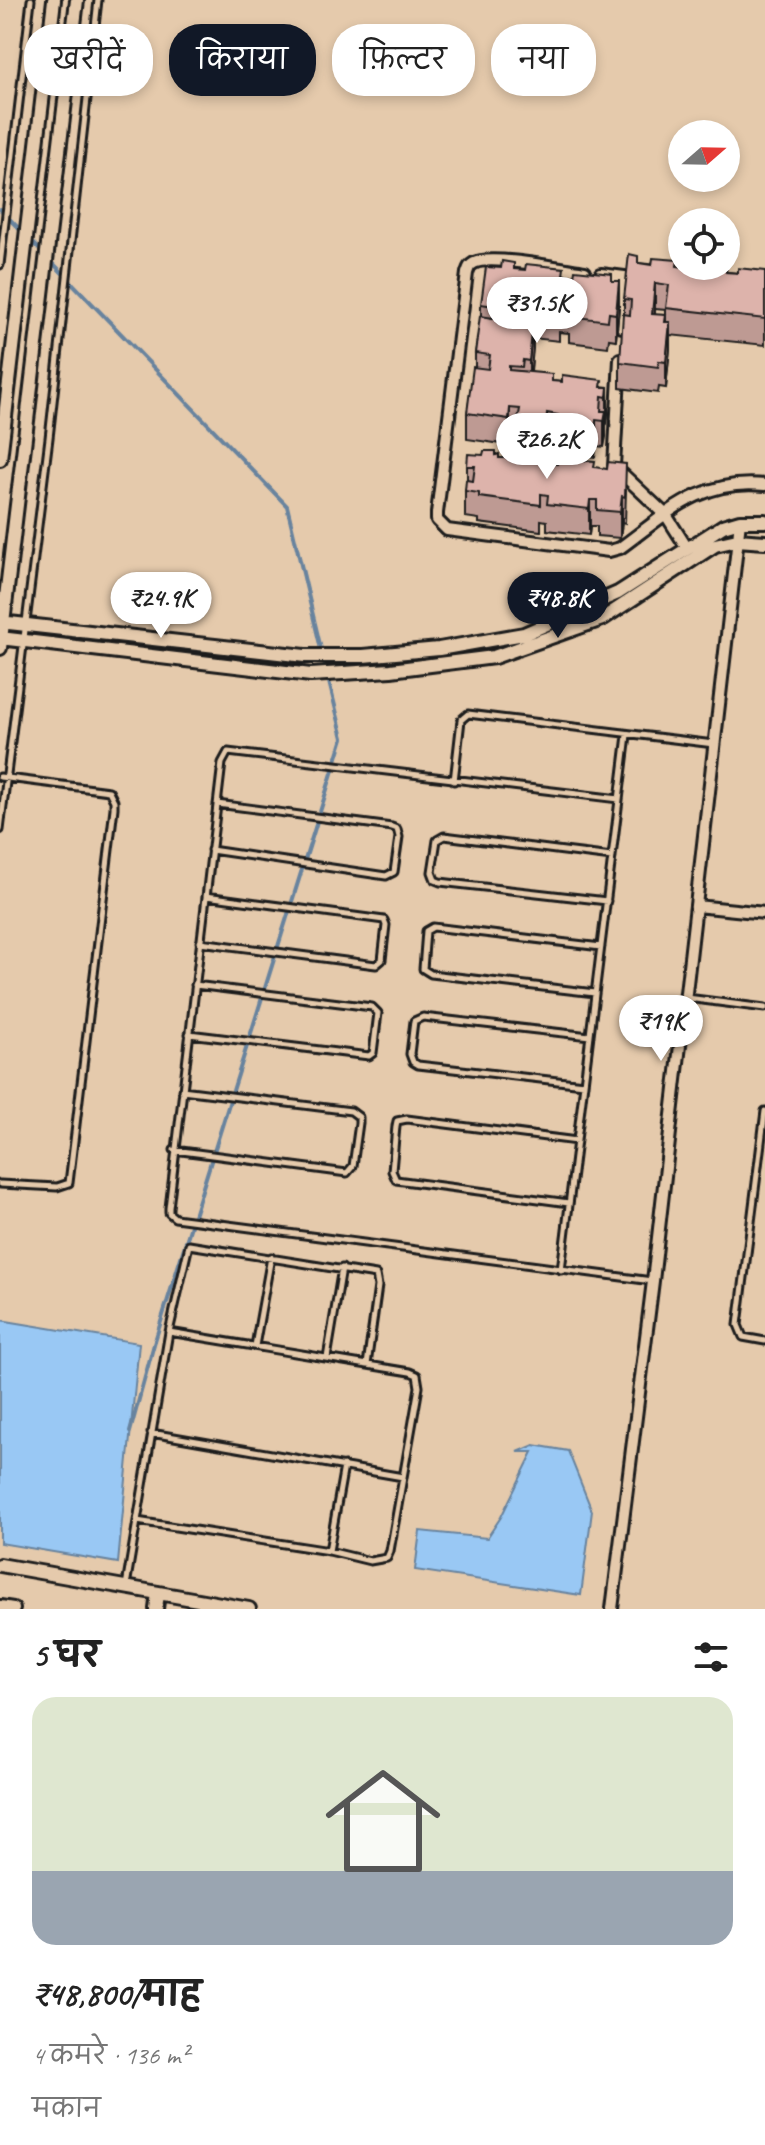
<!DOCTYPE html>
<html lang="hi">
<meta charset="utf-8">
<style>
body{margin:0;font-family:Caveat,"Playpen Sans Deva",sans-serif;background:#f2f2f2;color:#222;height:100vh;display:flex;flex-direction:column;font-size:30px;white-space:nowrap}
*{box-sizing:border-box;margin:0}
p{font-size:26px;color:#767676}
.icon{flex:none;width:44px;height:44px;fill:none;stroke:currentColor;stroke-width:2;stroke-linecap:round;stroke-linejoin:round}
.map{position:relative;height:1609px;overflow:hidden}
.side{display:flex;flex-direction:column;background:#fff;flex:1}
.side>*{flex:none}
.banner{position:absolute;left:24px;top:24px;width:718px;height:72px;display:flex;gap:16px}
.needle{width:52px;rotate:70deg}
.controls{position:absolute;left:668px;top:120px;display:grid;gap:16px}
.controls a{display:grid;place-items:center;width:72px;height:72px;border-radius:50%;background:#fff;box-shadow:0 4px 12px #0003;font-size:40px}
.price{position:absolute;translate:-50% -68px;padding:0 18px;border-radius:28px;background:#fff;color:#222;font-size:26px;line-height:52px;filter:drop-shadow(0 2px 4px #0008)}
.price::after{content:'';position:absolute;left:50%;top:48px;width:24px;height:18px;margin-left:-12px;background:inherit;clip-path:polygon(0 0,100% 0,50% 100%)}
.price.active{background:#111827;color:#fff}
ul{padding:0;list-style:none}
li{display:grid;align-content:center;gap:16px;height:424px;padding:0 32px}
li+li{border-top:2px solid #e0e0e0}
li span{display:grid;place-items:center;height:248px;border-radius:24px;color:#555}
li>.icon{margin-inline-start:auto}
span .icon{width:144px;height:144px;fill:#fffc;stroke-width:1}
li b{font-size:34px}
h2{display:flex;justify-content:space-between;align-items:center;height:96px;padding:0 32px;font-size:34px}
.pill{padding:0 28px;border-radius:32px;background:#fff;box-shadow:0 4px 12px #0003;font-size:28px;line-height:72px}
.pill.active{background:#111827;color:#fff}
.map>svg:first-child{display:block}
</style>
<div class="map">
<svg width="765" height="1609" viewBox="0 0 765 1609">
<rect width="100%" height="100%" fill="#e5caac"/>
<filter id="ink" filterUnits="userSpaceOnUse"><feTurbulence type="fractalNoise" baseFrequency=".0125" numOctaves="2"/><feDisplacementMap in="SourceGraphic" scale="16" xChannelSelector="R" yChannelSelector="G"/><feConvolveMatrix kernelMatrix="1 2 1 2 8 2 1 2 1" color-interpolation-filters="sRGB"/></filter>
<g filter="url(#ink)">
<!-- water -->
<path fill="#99c8f4" stroke="#67839e" stroke-width="2" d="M0,1320l139,23 -21,220 -118,-20z
M534,1445l34,6 24,60 -11,84 -166,-25 5,-39 67,7 14,-21 32,-65h-15z"/>
<g fill="none" stroke-linecap="round" stroke-linejoin="round">
<!-- stream -->
<path stroke="#67839e" stroke-width="4" d="M0,209l23,24
M29,239l14,14
M49,259l238,247 39,164
M130,1432l24,-88 189,-606 -15,-60"/>
<!-- service casing -->
<g stroke="#1c1c1c" stroke-width="11">
<path id="service" d="M0,265l31,-265
M0,777l109,14 5,10v7l-45,375 -12,4 -57,-3
M454,781l7,-61 7,-6 246,30
M619,799l-391,-47 -6,11 -53,445v5l6,5 477,63
M0,830l49,-392 49,-438
M211,850l175,26 8,-4 5,-35 -2,-8 -5,-2 -175,-23
M607,901l-167,-19 -5,-2 -3,-8 5,-32 7,-4 168,21
M200,942l176,23 6,-5 4,-35 -2,-5 -178,-24
M595,993l-164,-19 -8,-5 3,-38 7,-4 168,20
M687,998l78,10
M189,1034l180,22 4,-3 5,-40 -6,-6 -177,-22
M584,1084l-166,-19 -5,-3 -3,-8 4,-33 9,-4 167,19
M765,1111l-27,214 5,12 22,4
M174,1150l173,23 6,-7 6,-43v-6l-8,-6 -169,-21
M569,1203l-173,-23 -4,-9 4,-45 1,-5 10,-2 170,22
M561,1270l66,-535
M255,1346l16,-89
M327,1358l15,-90
M151,1433l252,44
M137,1521l192,30 41,10 17,-3 3,-7 29,-164 -2,-12 -7,-3 -241,-40
M329,1551l15,-85
M126,1586l43,-254 20,-87 187,30 2,11 -11,79"/>
</g>
<!-- minor casing -->
<g stroke="#1c1c1c" stroke-width="16">
<path id="minor" d="M585,272c-21,-3 -95,-18 -111,-9 -5,3 -5,4 -7,10l-30,240v7l10,10 162,21 11,-3c48,-35 81,-70 145,-63
M601,274l39,5
M622,327l3,-50
M620,359l-6,107 52,49 21,33
M696,906l69,7
M612,1609l41,-328 87,-760"/>
</g>
<!-- tertiary casing -->
<g stroke="#1c1c1c" stroke-width="18">
<path id="tertiary" d="M0,459l54,-459
M0,622l305,34h58l76,-7 85,-15 94,-41 105,-67 17,-5h25
M0,638l311,37 80,-5 103,-13 108,-38 113,-74 22,-5 28,2
M0,648l77,-648
M0,1565l249,44
M0,1607l13,2
M156,1609l2,-16"/>
</g>
<!-- service -->
<use href="#service" stroke="#e5caac" stroke-width="5"/>
<!-- minor -->
<use href="#minor" stroke="#e5caac" stroke-width="10"/>
<!-- tertiary -->
<use href="#tertiary" stroke="#e5caac" stroke-width="12"/>
</g>
<!-- wall -->
<path fill="#be9a93" stroke="#1c1c1c" stroke-width="2" fill-rule="evenodd" d="M638,263l100,10 27,-2v74l-95,-10v13l-4,40 -7,-1 -1,6 -38,-5v-26l4,-48v-15zM655,309l11,1v12l-11,-8z
M514,269l98,12 7,26 -3,33 -7,-1 -1,8 -39,-5v-9l-10,-1v9l-26,-3 -2,34 21,9 56,6v26l-1,10 -1,-1 -2,25 -8,-1 -1,11 -38,-6v-10l-10,-2 -1,11 -28,-4v-11l-8,-1 -1,11 -42,-6v-26l8,-46v-14l6,-37v-12z
M483,455h13l3,3 96,9 31,23 -1,33 -3,-1 -2,16 -23,-2v-10h-7l-1,9 -42,-5v-9l-6,-1v11l-62,-8v-4l-14,-2v-26l2,-10v-15z"/>
<!-- shaded-wall -->
<path fill="#9b7d78" stroke="#1c1c1c" stroke-width="2" d="M619,281v26l-3,33v-26z
M655,283v26l-3,31v-26z
M670,322v26l-4,40v-26z
M533,323v26l-4,38v-26z
M608,387v26l-1,10v-26z
M510,408v26l-1,11v-26z
M606,411v26l-2,10v-26z
M547,413v26l-1,11v-26z
M596,420v26l-1,11v-26z
M622,496v26l-2,16v-26z
M590,500v26l-1,9v-26z"/>
<!-- building -->
<path fill="#ddb3ab" stroke="#1c1c1c" stroke-width="2" d="M629,254l9,2v7l14,2 1,-7 25,2 -1,6 13,2v-2h37l-1,6 12,1v-5l27,3v48l-99,-11 3,-23 -14,-2 -3,31 14,1 -1,7h5l-4,40 -7,-1 -1,6 -38,-5 3,-48 7,1 1,-15 -7,-1z
M502,261l12,2v6l11,1 1,-6 38,4 -1,7 11,1 1,-6 37,4v7h7l-3,33 -7,-1 -1,8 -39,-5 1,-9 -11,-1v9l-42,-4 -1,3 11,1v7l6,1 -4,38 -6,-1 -1,7 -13,-1v4l43,4v7l10,1v-7l40,5 -1,7h7l-1,10 -5,-1 -1,15h5l-2,10 -8,-1 -1,11 -38,-6 1,-10 -11,-2 -1,11 -28,-4 2,-11 -10,-1 -1,11 -42,-6 6,-46 15,2 2,-14 -15,-2 5,-37 13,2 1,-12 -13,-2 5,-37 15,1z
M484,451h12v4l3,-1v4h9l-1,-6 40,4 -1,7 11,1v-6l38,3 -1,6 13,2 1,-7 18,2 -1,33 -3,-1 -2,16 -23,-2v-10h-7l-1,9 -42,-5 1,-9 -7,-1v11l-62,-8v-4l-14,-2 1,-11 7,1 2,-15h-8l1,-12 15,1z"/>
</g>
</svg>
<div class="controls">
<a><svg class="needle" viewBox="-14 -14 28 28"><path d="M0-13l5 13h-10z" fill="#e53935"/><path d="M0 13l5-13h-10z" fill="#767676"/></svg></a>
<a><svg class="icon" aria-label="locate" viewBox="0 0 24 24"><circle cx="12" cy="12" r="6"/><path d="M12 2v4M12 18v4M2 12h4M18 12h4"/></svg></a>
</div>
<b class="price" style="left:537px;top:345px">₹31.5K</b>
<b class="price" style="left:547px;top:481px">₹26.2K</b>
<b class="price" style="left:161px;top:640px">₹24.9K</b>
<b class="price active" style="left:558px;top:640px">₹48.8K</b>
<b class="price" style="left:661px;top:1063px">₹19K</b>
<div class="banner">
<a class="pill">खरीदें</a>
<a class="pill active">किराया</a>
<a class="pill">फ़िल्टर</a>
<a class="pill">नया</a>
</div>
</div>
<section class="side">
<h2>5 घर<svg class="icon" aria-label="filters" viewBox="0 0 24 24"><path d="M4 7h16M4 17h16"/><circle cx="9" cy="7" r="2"/><circle cx="15" cy="17" r="2"/></svg></h2>
<ul>
<li><span style="background:linear-gradient(#dfe7d0 70%,#9aa5b1 0)"><svg class="icon" aria-label="home" viewBox="0 0 24 24"><path d="M3 11l9-7 9 7M6 9v11h12V9"/></svg></span><div><b>₹48,800/माह</b><p>4 कमरे · 136 m²</p><p>मकान</p></div></li>
</ul>
</section>
